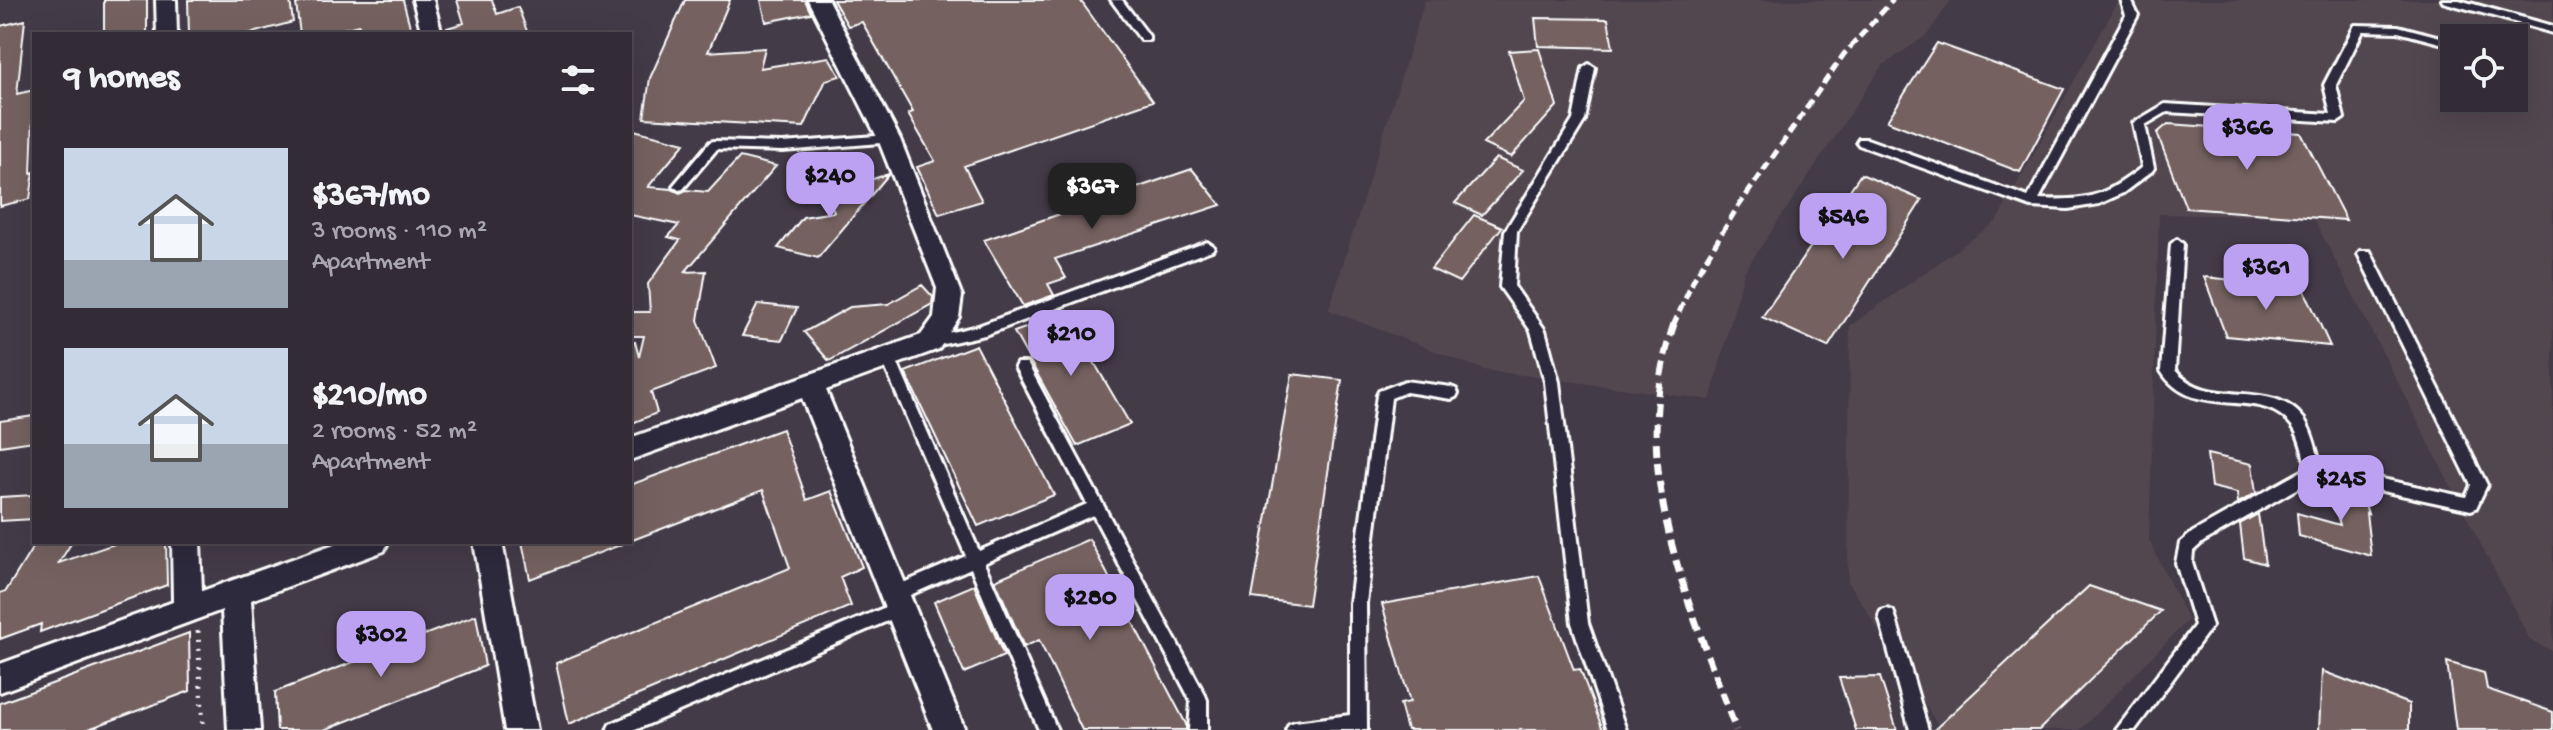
<!DOCTYPE html>
<meta charset="utf-8">
<style>
body{margin:0;font-family:"Gochi Hand",sans-serif;background:#3e3842;color:#f1f3f6;height:100vh;display:flex;flex-direction:column;font-size:30px;white-space:nowrap}
*{box-sizing:border-box;margin:0}
p{font-size:26px;color:#a9a7ad}
.icon{flex:none;width:44px;height:44px;fill:none;stroke:currentColor;stroke-width:2;stroke-linecap:round;stroke-linejoin:round}
.map{position:relative;flex:1;overflow:hidden}
.drawer{position:absolute;left:32px;top:32px;width:600px;height:512px;display:flex;flex-direction:column;background:#332c36;border-radius:0px;box-shadow:0 8px 32px #0002,0 0 0 2px #4e4851}
.drawer>*{flex:none}
.fabs{position:absolute;left:2440px;top:24px;display:grid;gap:16px}
.fabs a{display:grid;place-items:center;width:88px;height:88px;border-radius:0px;background:#332c36;box-shadow:0 8px 32px #0002,0 0 0 2px #4e4851;font-size:40px}
.price{position:absolute;translate:-50% -68px;padding:0 18px;border-radius:16px;background:#bca0f2;color:#111;font-size:26px;line-height:52px;filter:drop-shadow(0 2px 4px #0008)}
.price::after{content:'';position:absolute;left:50%;top:48px;width:24px;height:18px;margin-left:-12px;background:inherit;clip-path:polygon(0 0,100% 0,50% 100%)}
.price.active{background:#222;color:#fff}
ul{padding:0;list-style:none}
li{display:flex;align-items:center;gap:24px;height:200px;padding:0 32px}
li span{display:grid;place-items:center;flex:none;width:224px;height:160px;border-radius:0px;color:#555}
li>.icon{margin-inline-start:auto}
span .icon{width:96px;height:96px;fill:#fffc;stroke-width:1}
li b{font-size:34px}
h2{display:flex;justify-content:space-between;align-items:center;height:96px;padding:0 32px;font-size:34px}
.map>svg:first-child{display:block}
</style>
<div class="map">
<svg width="2553" height="730" viewBox="0 0 2553 730">
<rect width="100%" height="100%" fill="#443b48"/>
<filter id="ink" filterUnits="userSpaceOnUse"><feTurbulence type="fractalNoise" baseFrequency=".0125" numOctaves="2"/><feDisplacementMap in="SourceGraphic" scale="16" xChannelSelector="R" yChannelSelector="G"/><feConvolveMatrix kernelMatrix="1 2 1 2 8 2 1 2 1" color-interpolation-filters="sRGB"/></filter>
<g filter="url(#ink)">
<!-- built -->
<path fill="#524750" fill-rule="evenodd" d="M1425,0h526l-24,35 -45,31 -138,206 -34,128 -226,-30 -155,-60z
M2119,0h434v651l-23,-11 -217,-423 -154,-3 -10,326 39,80 -108,110h-139l-93,-149 2,-255 146,-104zM2454,38h60v60h-60z"/>
<!-- building -->
<path fill="#746261" stroke="#fff" stroke-width="2" d="M104,0h43v34h-43z
M188,0h102l3,22 -45,12h-59z
M313,0h90l9,34h-48l-5,-9 -36,9h-23l-4,-30z
M457,0h35l5,14 21,-7 10,27h-80l-1,-6 17,-5z
M685,0h45l-22,52 57,-4 -5,20 69,-11 11,19 -14,4 -22,47 -160,-9 6,-40z
M761,0h44l6,13 -45,9z
M833,0h247l73,101 -189,65 18,35 -43,13 -22,-47 18,-6 -27,-47 5,-2 -51,-90 -14,4z
M1535,18l73,1 5,29 -75,-2z
M25,20l-8,74 17,-4 -3,83 3,-1 -4,27 -30,7v-180z
M1937,43l127,46 -44,83 -133,-51z
M1539,49l18,57 -46,51 -28,-13 41,-43 -15,-50z
M2168,124l133,9 45,87 -160,-12 -29,-75z
M630,129l55,14 -37,44 24,2 8,4 6,-3 22,2 32,-35 36,9 -91,106 21,-1 -8,49 18,48 -65,24 6,21 -27,11v-81l5,-1 4,15 5,-21h-14v-24h20l-2,-28 32,-44 -12,-3 11,-12 -49,-10z
M1496,158l27,12 -41,45 -27,-12z
M1192,169l29,36 -166,54 11,19 -18,6 6,11 -31,11 -39,-66z
M889,174l-71,84 -40,-10 25,-31 31,-5 -7,-19z
M1861,174l61,26 -94,147 -66,-30z
M1474,215l28,12 -43,55 -28,-13z
M2204,277l99,10 27,59 -104,-10z
M922,285l11,12 -1,7 -103,57 -25,-29 46,-25 38,-3z
M758,304l39,4 -15,32 -40,-4z
M1063,309l67,115 -53,22 -63,-114 20,-7 -3,-4z
M976,345l78,150 -76,31 -73,-154z
M1292,374l50,6 -34,225 -56,-7z
M34,416v25l-34,5v-25z
M782,429l25,71 24,-9 21,51 10,25 -22,10 11,29 -282,118 -13,-61 234,-95 -27,-78 -133,51v-56z
M2207,454l45,10 4,29 -18,10 -1,-10 -26,-6z
M2329,483l32,7 7,24 -2,-1 5,43 -72,-20 -2,-23 43,12z
M34,495v24l-34,2v-24z
M2258,514l7,50 -21,-6 -4,-34z
M1089,539l97,185v6h-104l-43,-90 -15,7 -29,-67z
M36,542h36l-13,21 61,-21h46l1,43 -127,47 1,-8 -41,15v-46l6,-2z
M522,542h100l1,2 -93,35z
M1539,576l35,94 6,-1 23,61h-196l-7,-26 10,-2 -28,-98z
M974,585l30,71 -40,17 -30,-71z
M2089,586l72,25 -122,119h-105z
M476,615l9,51 -161,64h-47l-2,-38z
M189,633l1,58 -104,39h-86v-27z
M2447,662l37,11 3,16 66,23v18h-97z
M2322,671l87,33v26h-90z
M1880,677l17,53h-41l-17,-52z"/>
<g fill="none" stroke-linecap="round" stroke-linejoin="round">
<!-- service casing -->
<g stroke="#fff" stroke-width="6">
<path id="service" d="M1111,0h11l27,36v4h-8z
M2121,0h10l7,15 -99,184c48,2 65,-2 103,-32l-9,-44 32,-19 166,10 -7,-29 31,-60 43,1 46,12 2,2 -6,3 -42,-11 -35,-1 -27,54 8,33 -6,4 -171,-10 -22,13 9,43 -2,3 -29,22 -24,11 -31,5 -37,-2 -172,-62 -2,-3 2,-3h8l161,58 98,-182z
M2442,0h17l94,26v7l-110,-31z
M1589,64l6,4 -10,52 -68,111 -3,55 31,44 14,52 29,241 38,107h-18l-36,-107 -27,-241 -14,-51 -31,-44 5,-56 68,-111 10,-52z
M889,135l4,1 2,3 -2,3 -110,9 -66,-2 -34,40 -4,1 -6,-4 37,-44 4,-1 69,2z
M2177,239l6,5 -8,126c34,41 96,6 129,49 9,13 12,32 17,47l145,31 5,-12 -113,-231 2,-3h10l117,234 -11,23 -5,2 -154,-33 -114,65 -10,9 -1,12 20,63 -77,104h-19l79,-105 -19,-62 4,-20 13,-11 114,-64c-4,-13 -6,-30 -14,-41 -32,-44 -99,-3 -132,-56l10,-127z
M1207,242l7,5 -2,3 -227,85 -55,12 -7,-5 7,-5 48,-11z
M887,350l7,5 85,196 108,-47 -72,-137 2,-4h10l178,332 2,5v30h-18l2,-29 -98,-186 -109,48 73,167h-18l-68,-162 -70,31 -6,2 -6,-2 -2,-5 2,-5 77,-33 -86,-201z
M1405,381l46,6 5,2 2,4 -2,4 -5,2 -45,-7 -15,6 -25,205 1,127h-81l3,-6 6,-2 55,-7v-112l27,-208 2,-4z
M900,601l6,2 2,5 -2,5 -271,117h-28l3,-6z
M1887,609l6,2 2,5 33,114h-18l-31,-114 2,-5z"/>
</g>
<!-- minor casing -->
<g stroke="#fff" stroke-width="6">
<path id="minor" d="M156,0h20l1,34h-20z
M413,0h20l9,34h-20z
M808,0h20l72,139 62,157 -3,21 -20,32 -113,41 139,340h-32l-131,-332 -172,62v-22l291,-103 13,-18 3,-29 -59,-149z
M172,542h28l2,49 138,-49h48l-4,9 -133,49 9,130h-32l-6,-120 -222,82v-28l173,-62z
M474,542h28l35,188h-32z"/>
</g>
<!-- path -->
<path stroke="#fff" stroke-width="5" stroke-dasharray="2 7" stroke-linecap="butt" d="M198,631l5,99"/>
<!-- service -->
<use href="#service" fill="#2f2a3d" fill-rule="evenodd"/>
<!-- minor -->
<use href="#minor" fill="#2f2a3d" fill-rule="evenodd"/>
<!-- rail-far1 -->
<path stroke="#fff" stroke-width="5" stroke-dasharray="10 5" stroke-linecap="butt" d="M1673,326l21,-47 40,-66 110,-159 49,-54"/>
<!-- rail -->
<path stroke="#fff" stroke-width="7" stroke-dasharray="13 7" stroke-linecap="butt" d="M1674,324c-49,141 13,274 62,406"/>
</g>
</g>
</svg>
<div class="fabs">
<a><svg class="icon" aria-label="locate" viewBox="0 0 24 24"><circle cx="12" cy="12" r="6"/><path d="M12 2v4M12 18v4M2 12h4M18 12h4"/></svg></a>
</div>
<b class="price" style="left:2247px;top:172px">$366</b>
<b class="price" style="left:830px;top:220px">$240</b>
<b class="price active" style="left:1092px;top:231px">$367</b>
<b class="price" style="left:1843px;top:261px">$546</b>
<b class="price" style="left:2266px;top:312px">$361</b>
<b class="price" style="left:1071px;top:378px">$210</b>
<b class="price" style="left:2341px;top:523px">$245</b>
<b class="price" style="left:1090px;top:642px">$280</b>
<b class="price" style="left:381px;top:679px">$302</b>
<section class="drawer">
<h2>9 homes<svg class="icon" aria-label="filters" viewBox="0 0 24 24"><path d="M4 7h16M4 17h16"/><circle cx="9" cy="7" r="2"/><circle cx="15" cy="17" r="2"/></svg></h2>
<ul>
<li><span style="background:linear-gradient(#c9d6e8 70%,#9aa5b1 0)"><svg class="icon" aria-label="home" viewBox="0 0 24 24"><path d="M3 11l9-7 9 7M6 9v11h12V9"/></svg></span><div><b>$367/mo</b><p>3 rooms · 110 m²</p><p>Apartment</p></div></li>
<li><span style="background:linear-gradient(#c9d6e8 60%,#9aa5b1 0)"><svg class="icon" aria-label="home" viewBox="0 0 24 24"><path d="M3 11l9-7 9 7M6 9v11h12V9"/></svg></span><div><b>$210/mo</b><p>2 rooms · 52 m²</p><p>Apartment</p></div></li>
</ul>
</section>
</div>
